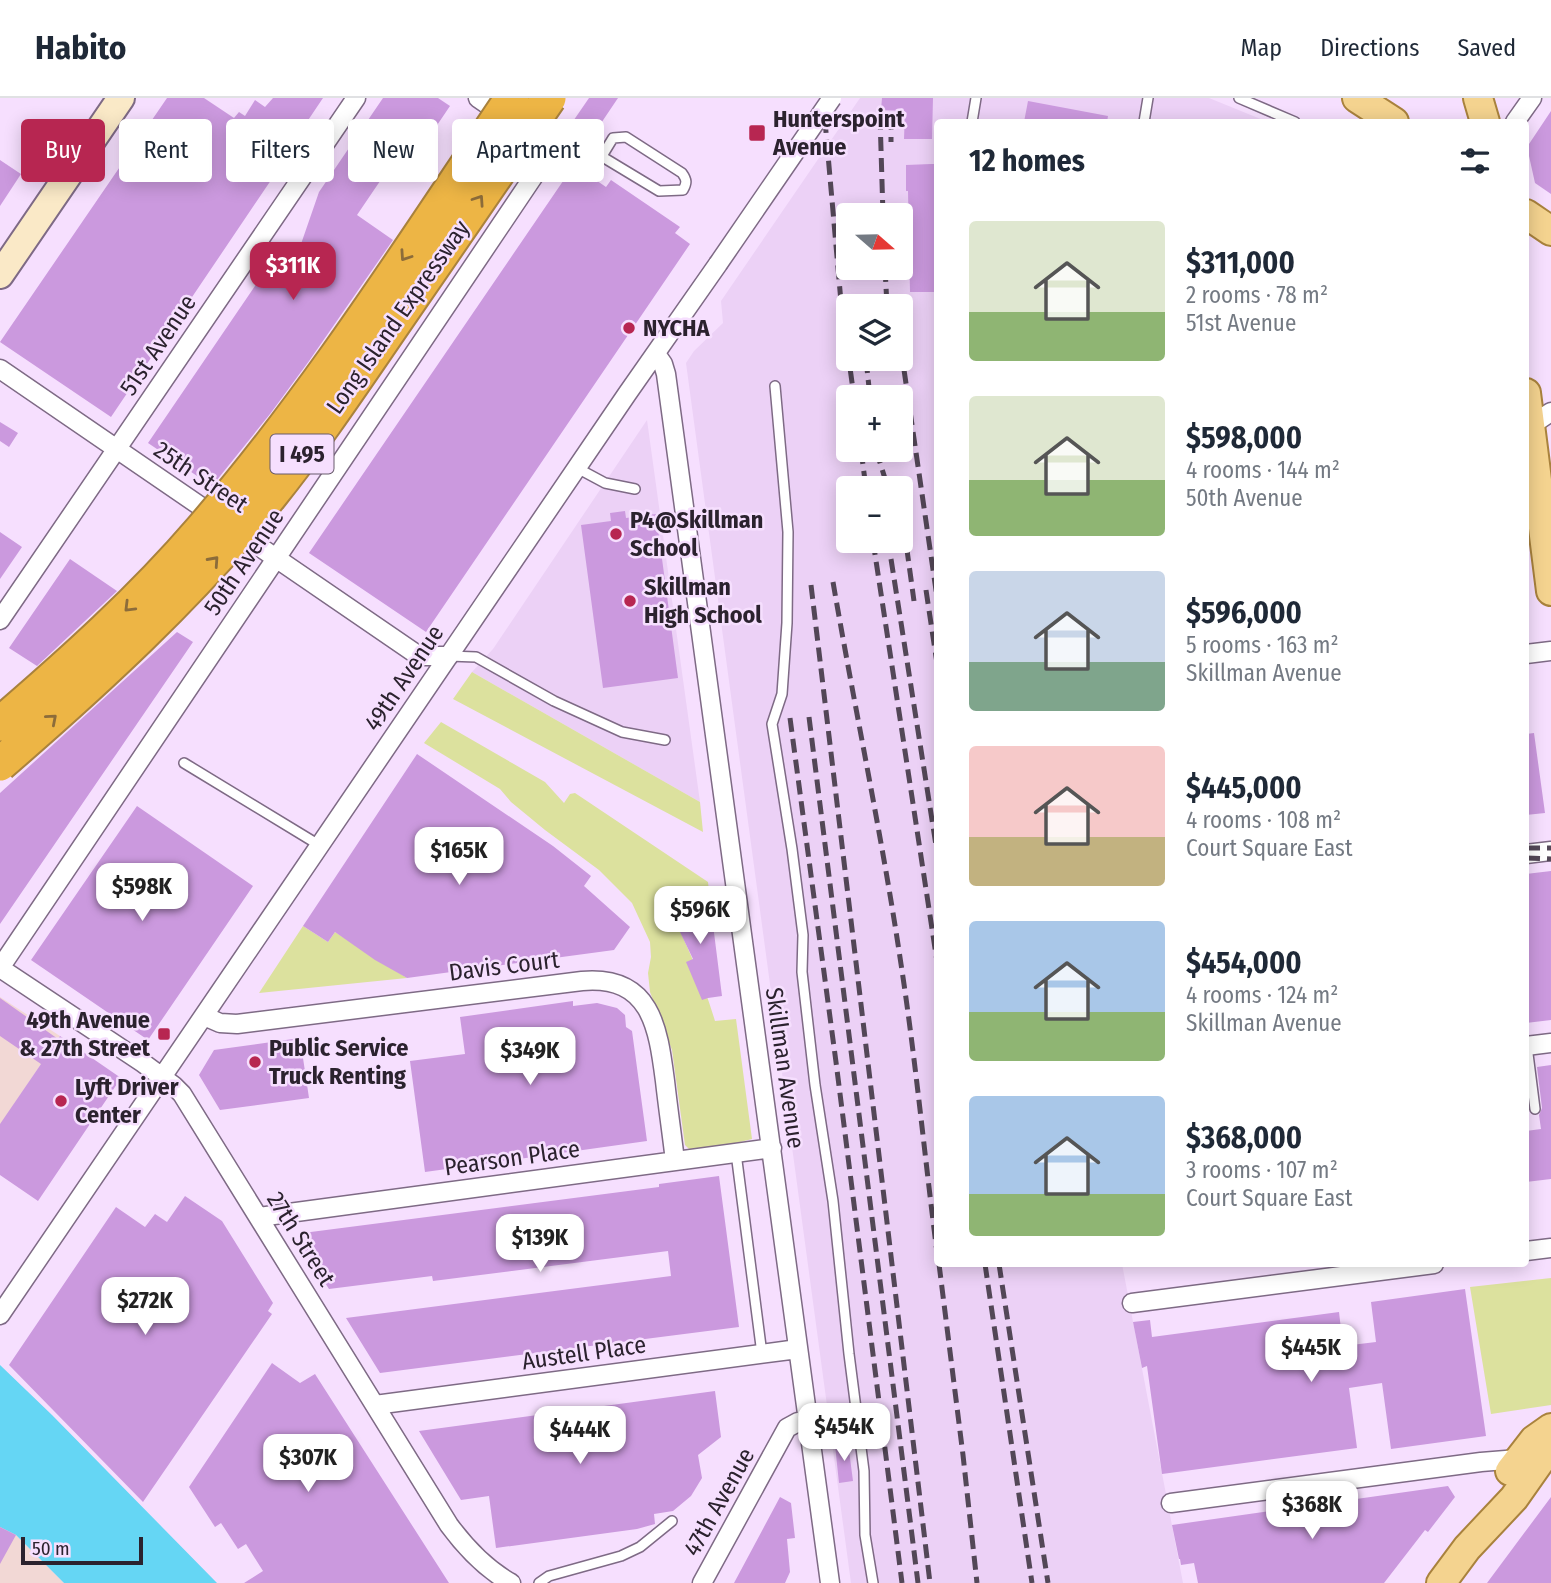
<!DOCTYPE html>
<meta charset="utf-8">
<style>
body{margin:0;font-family:"Fira Sans Condensed",sans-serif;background:#f2f2f3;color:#1f2937;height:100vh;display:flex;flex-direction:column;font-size:26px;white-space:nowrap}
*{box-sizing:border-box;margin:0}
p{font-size:23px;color:#747a83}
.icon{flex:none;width:38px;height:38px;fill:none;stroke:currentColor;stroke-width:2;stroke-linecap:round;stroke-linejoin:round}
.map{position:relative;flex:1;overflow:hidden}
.side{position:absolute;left:934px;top:21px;width:595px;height:1148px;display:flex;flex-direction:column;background:#fff;border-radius:7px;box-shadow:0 4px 18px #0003}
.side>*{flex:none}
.top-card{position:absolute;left:21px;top:21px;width:665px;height:63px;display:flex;gap:14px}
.needle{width:46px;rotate:110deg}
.tools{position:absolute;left:836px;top:105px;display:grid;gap:14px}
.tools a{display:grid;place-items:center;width:77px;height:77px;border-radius:7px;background:#fff;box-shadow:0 4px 18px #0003;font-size:35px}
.scale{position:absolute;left:21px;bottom:18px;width:122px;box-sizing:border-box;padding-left:7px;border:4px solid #2b222e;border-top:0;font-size:19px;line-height:24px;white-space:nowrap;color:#2b222e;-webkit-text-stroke:5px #f6dffe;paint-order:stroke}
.price{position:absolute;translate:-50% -60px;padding:0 16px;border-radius:14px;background:#fff;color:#222;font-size:23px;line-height:46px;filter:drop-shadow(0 2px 4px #0008)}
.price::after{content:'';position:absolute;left:50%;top:42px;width:21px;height:16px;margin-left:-10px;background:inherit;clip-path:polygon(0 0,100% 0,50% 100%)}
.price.current{background:#b72651;color:#fff}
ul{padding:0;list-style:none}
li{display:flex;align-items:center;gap:21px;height:175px;padding:0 35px}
li span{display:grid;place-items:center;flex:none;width:196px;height:140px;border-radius:7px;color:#555}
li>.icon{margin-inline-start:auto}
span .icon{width:84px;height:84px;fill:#fffc;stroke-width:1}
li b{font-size:30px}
h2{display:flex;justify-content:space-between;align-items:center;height:84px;padding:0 35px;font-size:30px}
.chip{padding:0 24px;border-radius:7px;background:#fff;box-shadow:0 4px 18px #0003;font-size:24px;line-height:63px}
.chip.current{background:#b72651;color:#fff}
header{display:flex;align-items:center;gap:42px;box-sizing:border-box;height:98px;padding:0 35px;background:#fff;border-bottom:2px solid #e0e1e3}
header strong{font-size:33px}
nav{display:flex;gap:38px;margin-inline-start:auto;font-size:24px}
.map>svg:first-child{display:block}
</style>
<header>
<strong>Habito</strong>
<nav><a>Map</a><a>Directions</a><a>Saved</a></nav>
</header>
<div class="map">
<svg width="1551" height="1485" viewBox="0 0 1551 1485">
<rect width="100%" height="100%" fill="#f6dffe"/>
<!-- built -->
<path fill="#ecd1f6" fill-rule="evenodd" d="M860,0h349l59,24h-330v1142h184l61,319h-332l-165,-1220 8,-12 29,-28 -2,-22zM849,117h52v53h-52zM849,208h52v53h-52zM849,299h52v53h-52zM849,390h52v53h-52z
M647,322l53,382 -228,-130 21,-23z"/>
<!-- industrial -->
<path fill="#f2d8d5" d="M0,899l60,39 -60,89z
M0,1429l16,8 48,48h-64z"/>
<!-- green -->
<path fill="#dce19e" d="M472,574l228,130 3,30 -250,-133z
M441,624l104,60 19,21 6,-9 5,-1 133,89 2,19 -42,6c19,37 35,74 47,114l21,-2 16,120 -44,11h-18l-5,-5 -13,-95 -22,-58 -2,-19 3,-16 -1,-15 -18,-39 -33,-33 -54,-40 -34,-28 -11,-13 -76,-46z
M303,828l25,16 7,-10 72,46 -148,15z
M1551,1180v127l-60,9 -21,-127z"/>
<!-- water -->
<path fill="#65d6f4" d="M0,1267l52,50 165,168h-153l-48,-48 -16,-8z"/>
<!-- building -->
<path fill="#cb99de" d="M167,0h37l30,20 5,-6 6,4 10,-16 10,7 8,-9h50l-37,55 2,2 -177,262 -111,-75z
M383,0h55l12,8 -25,37 -13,-9 -55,81 36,25 -84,121 -39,53 -58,72 -64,-43 126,-185 18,12 27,-78z
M589,0h29l-31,46 -20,-14z
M882,0h51l-1,41h-28l1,-28 -24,-1z
M1028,3l80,15 -1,6h-83z
M1551,13v83l-16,-11 -8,-36z
M0,62l21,14 -21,32z
M931,66h4l1,128h-26l-2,-101h-2v-26z
M574,67l32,22 5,-7 69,47 -5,6 15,11 -264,388 -117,-79z
M0,324l18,11 -9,14 -9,-6z
M625,413l1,7 30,-4 22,164 -75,10 -22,-163 30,-4 -1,-8z
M0,434l22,15 -22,32z
M70,461l47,32 -80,75 -28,-18z
M177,534l16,10 -193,282v-131z
M1534,635l11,80 -19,2v-81z
M417,656l136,92 38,30 -7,10 46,41 -16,23 -207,28 -32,-18 -40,-28 -7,10 -25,-16z
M137,708l116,80 -105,154 -117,-80z
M1551,773v149l-25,3v-149z
M710,803l12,95 -14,2 -6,2 -16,-38 7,-3 -25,-52z
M0,900l58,41 2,-3 61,42 -83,123 -38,-26v-51l41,-60 -41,-28z
M573,903v5l24,-3 20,5 8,7 1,12 6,4 15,110 -222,31 -15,-111 55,-7 -5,-37z
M300,940l9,60 -89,12 -21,-35 15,-25z
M1551,967v114l-25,3v-51l15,-2 -2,-14 3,-7 -5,-41z
M719,1078l20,151 -359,46 -34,-55 325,-42 -3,-25 -235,30 -1,-5 -103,13 -30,-47 4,-9 356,-46v-3z
M185,1098l37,25 51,82 -5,8 4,3 -129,188 -134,-137 107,-158 29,20 10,-13 12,8z
M1465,1191l21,147 -95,13 -9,-66 -33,5 8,60 -195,26 -15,-108 -5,2 -9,-46 17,-2 2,17 187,-25 4,34 33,-4 -5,-40z
M272,1265l28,20 15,-9 134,209h-205l19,-12 -17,-27 -8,5 -17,-26 -6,4 -26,-40z
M715,1293l6,46 -23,18 4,23 -11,18 -18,15 -19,3 1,10 -18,5 -141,19 -7,-52 -28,4 -42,-69z
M848,1345l5,38 -14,2 -4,-38z
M1448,1388l7,11 -27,35 -3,-2 -41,53h-186l-4,-20 -13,2 -1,-6h-1l-7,-34z
M780,1399l11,6 4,35 -8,1 3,33 -5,11h-51z
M1551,1399v86h-64z
M0,1429l16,8 -16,29z"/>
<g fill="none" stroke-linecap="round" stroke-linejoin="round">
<!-- lane casing -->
<g stroke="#7e6a85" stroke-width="12">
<path id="lane" d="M1239,0l56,24
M972,24l4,-24
M1144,24l4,-24
M552,51l44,4 63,38 24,-1c4,-7 4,-10 -1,-17l-56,-36 -13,1 -11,18
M775,288l13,146 -1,91 -5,71 -10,30 20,125 11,86 -1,37 13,113 18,116 16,153 15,117 1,64 8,48
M577,370l28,15 30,6
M449,558l27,1 78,44 68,31 43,8
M184,665l135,82
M1527,948l8,63
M736,1055l26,201
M539,1485l10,-7 72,-20 19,-9 32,-26"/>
</g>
<!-- street casing -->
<g stroke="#7e6a85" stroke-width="21">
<path id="street" d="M1515,24l17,-24
M656,256l7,10 3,10 164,1209
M0,271l419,287h30
M1530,328l21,-14
M0,522l356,-522
M1526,556l25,-3
M1526,756l25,-3
M0,870l552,-819 -74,-51
M0,870l143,95 31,23 8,8 267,431c17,23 37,44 62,58
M204,918l16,7 17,1 345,-43c69,-6 76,46 83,100 3,27 7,54 10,80
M1526,948l25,-3
M259,1119l513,-69
M1526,1153l25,-3
M1132,1205l302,-39
M0,1217l627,-921 91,-130
M375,1307l423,-56
M1171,1405l310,-41 37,-3
M702,1485l85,-155 11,-6 10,-2"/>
</g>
<!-- secondary casing -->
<g stroke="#7e6a85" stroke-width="30">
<path id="secondary" d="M0,177l121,-177"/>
</g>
<!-- primary casing -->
<g stroke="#a9823d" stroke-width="32">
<path id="primary" d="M1357,0l37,24
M1478,0l7,24
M1526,116l25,17
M1526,295l25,198
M1510,1373l24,-31 17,-12
M1441,1485l26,-35 47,-50 26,-37 11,-10"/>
</g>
<!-- lane -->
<use href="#lane" stroke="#fff" stroke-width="9"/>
<!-- street -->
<use href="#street" stroke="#fff" stroke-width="18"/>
<!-- secondary -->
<use href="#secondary" stroke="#fae9c7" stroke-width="26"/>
<!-- primary -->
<use href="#primary" stroke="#f4d38f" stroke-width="28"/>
<!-- rail -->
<path stroke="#534757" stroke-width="5" stroke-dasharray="14 7" stroke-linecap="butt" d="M823,0l18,204 13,95
M880,18l3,99
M891,18v26
M885,170l2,38
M901,251l37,255
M866,261l4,38
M861,352l5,38
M876,352l12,38
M901,429l6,23 7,51
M873,443l65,427
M891,461l47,299
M833,484c22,128 49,254 68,382 15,98 24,197 37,296
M811,487l119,998
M926,492l12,80
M809,619l109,866
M790,620l46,344 66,521
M1526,750h25
M1526,760l25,1
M939,1166l24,191 14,128
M985,1166l47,319
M999,1166l49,319"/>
<!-- street-bridge casing -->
<g stroke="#7e6a85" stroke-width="21" stroke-linecap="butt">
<path id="street-bridge" d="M718,166l114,-166"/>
</g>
<!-- highway-bridge casing -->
<g stroke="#a9823d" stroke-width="37" stroke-linecap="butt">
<path id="highway-bridge" d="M0,626c71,-61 141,-124 202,-195 116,-134 211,-285 310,-431
M0,666c96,-83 190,-169 270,-268 46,-57 87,-119 129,-180 50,-73 100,-145 150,-218"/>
</g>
<!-- street-bridge -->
<use href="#street-bridge" stroke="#fff" stroke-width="18"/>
<!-- highway-bridge -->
<use href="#highway-bridge" stroke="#edb545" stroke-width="33"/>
</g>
<!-- one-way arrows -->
<defs><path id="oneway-chevron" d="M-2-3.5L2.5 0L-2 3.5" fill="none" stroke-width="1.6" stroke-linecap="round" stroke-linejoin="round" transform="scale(1.75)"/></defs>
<g stroke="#8c6c3a">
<use href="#oneway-chevron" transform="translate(479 102) rotate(-56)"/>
<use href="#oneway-chevron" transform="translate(405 158) rotate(124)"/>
<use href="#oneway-chevron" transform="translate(214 463) rotate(-48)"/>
<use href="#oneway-chevron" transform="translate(129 509) rotate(135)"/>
<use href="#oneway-chevron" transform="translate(52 621) rotate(-41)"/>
</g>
<!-- markers -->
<g fill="#b72651" stroke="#f6dffe" stroke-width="2.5">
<rect x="748" y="26" width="18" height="18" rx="3.5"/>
<circle cx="629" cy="230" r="7"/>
<circle cx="616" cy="436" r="7"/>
<circle cx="630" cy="503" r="7"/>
<rect x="157" y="929" width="14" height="14" rx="3.5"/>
<circle cx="255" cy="964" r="7"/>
<circle cx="61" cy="1003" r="7"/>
</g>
<g text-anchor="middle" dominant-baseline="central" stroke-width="5" stroke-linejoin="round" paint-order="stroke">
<!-- shield labels -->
<rect fill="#f6dffe" stroke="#685b6c" stroke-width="2" x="270.5" y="336.5" width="63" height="39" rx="5"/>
<g font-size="23" font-weight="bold" fill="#2b222e">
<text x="302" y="356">I 495</text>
</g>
<!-- poi labels -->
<g font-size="24" font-weight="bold" fill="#2b222e" stroke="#f6dffe" text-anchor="start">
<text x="773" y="21">Hunterspoint<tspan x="773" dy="28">Avenue</tspan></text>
<text x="643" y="230">NYCHA</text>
<text x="630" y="422">P4@Skillman<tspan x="630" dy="28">School</tspan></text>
<text x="644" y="489">Skillman<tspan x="644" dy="28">High School</tspan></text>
<text x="150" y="922" text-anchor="end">49th Avenue<tspan x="150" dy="28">&amp; 27th Street</tspan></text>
<text x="269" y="950">Public Service<tspan x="269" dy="28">Truck Renting</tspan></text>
<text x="75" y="989">Lyft Driver<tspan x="75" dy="28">Center</tspan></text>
</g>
<!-- street labels -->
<g font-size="24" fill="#2b222e" stroke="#f6dffe">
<text transform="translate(398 219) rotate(-55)">Long Island Expressway</text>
<text transform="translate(158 247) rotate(-56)">51st Avenue</text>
<text transform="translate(201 379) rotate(34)">25th Street</text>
<text transform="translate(244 464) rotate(-56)">50th Avenue</text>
<text transform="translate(404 580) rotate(-56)">49th Avenue</text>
<text transform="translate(504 868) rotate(-7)">Davis Court</text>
<text transform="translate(785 970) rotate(82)">Skillman Avenue</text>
<text transform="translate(512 1060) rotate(-8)">Pearson Place</text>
<text transform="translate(301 1141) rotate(58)">27th Street</text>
<text transform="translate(584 1255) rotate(-8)">Austell Place</text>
<text transform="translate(719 1404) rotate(-61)">47th Avenue</text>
</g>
</g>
</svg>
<div class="tools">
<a><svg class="needle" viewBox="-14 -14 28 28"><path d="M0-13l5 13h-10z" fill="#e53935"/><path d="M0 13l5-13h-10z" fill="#747a83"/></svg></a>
<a><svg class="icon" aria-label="layers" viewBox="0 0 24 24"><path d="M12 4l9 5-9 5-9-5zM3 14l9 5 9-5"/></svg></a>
<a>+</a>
<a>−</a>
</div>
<div class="scale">50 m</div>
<b class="price current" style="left:293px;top:204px">$311K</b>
<b class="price" style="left:459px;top:789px">$165K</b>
<b class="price" style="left:142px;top:825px">$598K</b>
<b class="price" style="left:700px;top:848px">$596K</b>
<b class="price" style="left:530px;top:989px">$349K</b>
<b class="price" style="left:540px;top:1176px">$139K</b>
<b class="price" style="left:145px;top:1239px">$272K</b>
<b class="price" style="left:1311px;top:1286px">$445K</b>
<b class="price" style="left:844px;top:1365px">$454K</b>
<b class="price" style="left:580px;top:1368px">$444K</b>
<b class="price" style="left:308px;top:1396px">$307K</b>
<b class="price" style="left:1312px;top:1443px">$368K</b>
<div class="top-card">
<a class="chip current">Buy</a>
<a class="chip">Rent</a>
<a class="chip">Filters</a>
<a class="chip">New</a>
<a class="chip">Apartment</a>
</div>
<section class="side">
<h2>12 homes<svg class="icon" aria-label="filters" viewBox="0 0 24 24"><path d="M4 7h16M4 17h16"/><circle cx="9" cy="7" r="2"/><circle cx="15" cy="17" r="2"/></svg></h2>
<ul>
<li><span style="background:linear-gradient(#dfe7d0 65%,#8fb573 0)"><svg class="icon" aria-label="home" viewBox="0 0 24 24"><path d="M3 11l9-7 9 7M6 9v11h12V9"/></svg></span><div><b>$311,000</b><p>2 rooms · 78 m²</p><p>51st Avenue</p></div></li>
<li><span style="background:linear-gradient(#dfe7d0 60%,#8fb573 0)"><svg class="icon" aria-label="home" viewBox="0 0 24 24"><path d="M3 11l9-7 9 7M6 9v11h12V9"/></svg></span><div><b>$598,000</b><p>4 rooms · 144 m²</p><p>50th Avenue</p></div></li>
<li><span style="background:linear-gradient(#c9d6e8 65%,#7fa58c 0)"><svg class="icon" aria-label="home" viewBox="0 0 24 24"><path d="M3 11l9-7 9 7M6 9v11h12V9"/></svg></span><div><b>$596,000</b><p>5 rooms · 163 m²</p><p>Skillman Avenue</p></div></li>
<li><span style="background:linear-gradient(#f6c9c9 65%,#c2b280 0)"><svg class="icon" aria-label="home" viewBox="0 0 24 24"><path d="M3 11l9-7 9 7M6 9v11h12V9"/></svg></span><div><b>$445,000</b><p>4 rooms · 108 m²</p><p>Court Square East</p></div></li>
<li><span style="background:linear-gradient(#a9c7e8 65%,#8fb573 0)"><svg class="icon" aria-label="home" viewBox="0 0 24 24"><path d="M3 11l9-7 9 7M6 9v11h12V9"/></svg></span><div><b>$454,000</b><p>4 rooms · 124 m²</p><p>Skillman Avenue</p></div></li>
<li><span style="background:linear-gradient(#a9c7e8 70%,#8fb573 0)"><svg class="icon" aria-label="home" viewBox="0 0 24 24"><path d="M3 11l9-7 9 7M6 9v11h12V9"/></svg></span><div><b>$368,000</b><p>3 rooms · 107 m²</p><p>Court Square East</p></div></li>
</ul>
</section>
</div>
